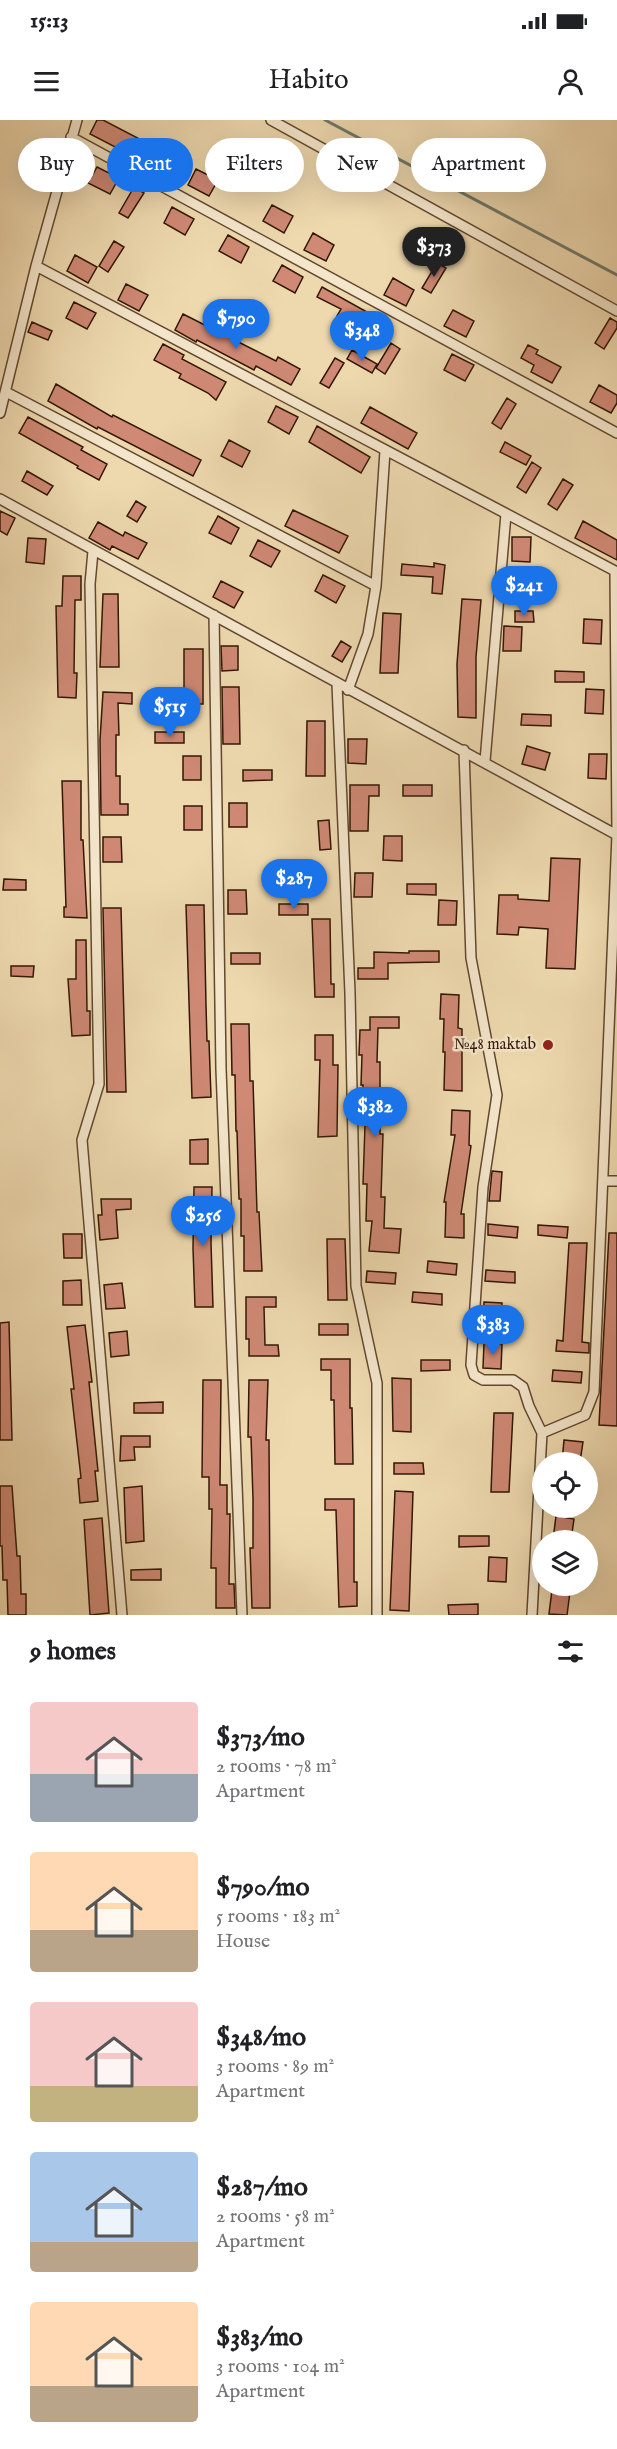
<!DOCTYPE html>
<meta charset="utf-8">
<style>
body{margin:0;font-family:"IM FELL English",serif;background:#f2f2f2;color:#202124;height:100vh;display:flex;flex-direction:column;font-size:22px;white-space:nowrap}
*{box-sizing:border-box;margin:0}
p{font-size:20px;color:#757577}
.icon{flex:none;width:33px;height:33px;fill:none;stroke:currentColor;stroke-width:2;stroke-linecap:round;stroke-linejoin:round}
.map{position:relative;height:1495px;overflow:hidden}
.details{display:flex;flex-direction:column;background:#fff;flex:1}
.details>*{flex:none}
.hud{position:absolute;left:18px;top:18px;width:582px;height:54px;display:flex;gap:12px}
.controls{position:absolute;left:532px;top:1332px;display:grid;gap:12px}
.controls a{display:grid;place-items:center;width:66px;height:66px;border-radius:50%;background:#fff;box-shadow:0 6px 24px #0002;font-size:30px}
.price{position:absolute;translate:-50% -51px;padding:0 14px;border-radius:21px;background:#1a73e8;color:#fff;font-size:20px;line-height:39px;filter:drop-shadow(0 2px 3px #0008)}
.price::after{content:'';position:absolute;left:50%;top:36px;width:18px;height:14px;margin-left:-9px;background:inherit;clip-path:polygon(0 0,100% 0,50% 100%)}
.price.on{background:#222;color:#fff}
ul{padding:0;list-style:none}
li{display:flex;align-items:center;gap:18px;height:150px;padding:0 30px}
li span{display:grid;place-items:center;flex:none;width:168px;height:120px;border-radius:6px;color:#555}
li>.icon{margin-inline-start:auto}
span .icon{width:72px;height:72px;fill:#fffc;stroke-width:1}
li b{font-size:26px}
h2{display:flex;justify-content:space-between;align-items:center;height:72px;padding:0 30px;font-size:26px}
.pill{padding:0 21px;border-radius:27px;background:#fff;box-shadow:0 6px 24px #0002;font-size:21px;line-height:54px}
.pill.on{background:#1a73e8;color:#fff}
.status{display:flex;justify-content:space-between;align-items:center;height:42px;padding:0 30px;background:#fff;direction:ltr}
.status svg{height:16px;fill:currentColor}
header{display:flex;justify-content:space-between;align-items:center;height:78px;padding:0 30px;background:#fff;font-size:27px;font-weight:600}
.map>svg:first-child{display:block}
</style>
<div class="status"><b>15:13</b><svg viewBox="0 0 49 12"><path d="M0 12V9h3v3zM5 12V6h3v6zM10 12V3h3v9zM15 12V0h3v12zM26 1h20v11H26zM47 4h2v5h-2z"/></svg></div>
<header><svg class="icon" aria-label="menu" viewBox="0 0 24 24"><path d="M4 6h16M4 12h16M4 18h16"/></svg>Habito<svg class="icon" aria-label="person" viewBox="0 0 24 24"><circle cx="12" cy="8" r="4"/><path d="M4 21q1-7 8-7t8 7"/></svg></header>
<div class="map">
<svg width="617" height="1495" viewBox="0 0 617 1495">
<rect width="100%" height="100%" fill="#eed9af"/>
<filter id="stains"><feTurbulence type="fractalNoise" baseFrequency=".00333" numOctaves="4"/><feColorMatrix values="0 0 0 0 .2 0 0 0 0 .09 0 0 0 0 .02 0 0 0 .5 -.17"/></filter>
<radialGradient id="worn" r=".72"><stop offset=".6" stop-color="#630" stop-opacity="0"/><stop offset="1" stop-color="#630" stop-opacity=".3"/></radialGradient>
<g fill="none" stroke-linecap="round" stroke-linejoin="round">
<!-- stream -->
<path stroke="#70796a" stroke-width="3" d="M325,0l292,155"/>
</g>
<!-- building -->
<path fill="#cf8975" stroke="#331705" stroke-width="1.5" d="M97,0h6l77,40 -9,16 -81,-42z
M97,47l22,11 -9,16 -22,-11z
M196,49l22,11 -9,16 -21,-11z
M134,67l10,6 -16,25 -9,-5z
M272,85l21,11 -9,17 -21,-12z
M172,87l22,12 -9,16 -21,-12z
M421,110l21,11 -8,17 -22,-12z
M313,113l21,12 -8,16 -22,-11z
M228,115l21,12 -8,16 -22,-12z
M114,121l10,6 -16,25 -9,-6z
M75,135l22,12 -9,16 -21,-12z
M437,143l9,5 -15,25 -9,-5z
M282,145l21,12 -8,16 -22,-12z
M393,158l21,12 -8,16 -22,-11z
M126,164l22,11 -9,16 -21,-11z
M322,167l45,25 -8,16 -22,-12 4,-7 -24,-12z
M74,182l22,11 -9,16 -21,-11z
M453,190l21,11 -8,16 -22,-11z
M183,194l93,47 2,-4 22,12 -9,16 -35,-19 -2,4 -57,-30 -1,2 -21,-12z
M610,198l7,4v6l-13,21 -9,-6z
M32,202l20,9 -4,9 -20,-8z
M391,223l9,6 -15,25 -9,-6z
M163,224l21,11 -2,4 44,23 -10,18 -8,-7 -29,-15 2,-4 -27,-14z
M528,225l10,5 -2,4 25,13 -9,16 -21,-11 3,-7 -13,-7z
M352,230l25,14 -5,9 -25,-14z
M452,234l22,11 -9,16 -21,-11z
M335,238l9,5 -15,25 -9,-5z
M56,264l56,33 1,-2 88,45 -8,16 -95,-49 -1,2 -49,-28z
M599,265l18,10v8l-6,10 -21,-11z
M507,278l9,6 -15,25 -9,-6z
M276,286l22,11 -9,17 -21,-12z
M370,287l47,26 -9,16 -47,-26z
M28,297l55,30 -2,3 26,14 -8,16 -22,-12 1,-2 -59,-33z
M317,306l53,31 -9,16 -52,-31z
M229,320l21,11 -8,16 -21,-11z
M505,322l26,14 -5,9 -26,-13z
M532,342l9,6 -15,25 -9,-6z
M27,351l26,15 -6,9 -25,-14z
M563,359l10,6 -16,25 -9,-6z
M136,381l10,6 -9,15 -10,-6z
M293,390l55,26 -9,17 -54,-27z
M0,391l15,7 -8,17 -7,-4z
M218,396l21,12 -8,16 -22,-11z
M583,401l34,19v20l-42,-22z
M98,402l25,14 2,-4 22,11 -9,16 -26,-13 -2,4 -21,-12z
M512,417h19l-1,25 -18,-1z
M28,418l18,1 -2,25 -18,-2z
M258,420l22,11 -9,16 -21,-11z
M434,443l11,2 -3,29 -10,-1 1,-16 -32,-2 1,-11 32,3z
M323,455l22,11 -9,17 -21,-12z
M63,456h18v24h-6l-1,73h3l-1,25 -18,-1 -2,-91h6z
M221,461l22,11 -9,16 -21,-11z
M103,474h15l1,73h-19z
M462,479l19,1 -5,57v61l-18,-1 -1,-53z
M515,491h18l1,11h-19z
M383,493l18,1 -3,59h-18z
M584,499l18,1 -1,24 -18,-1z
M504,506l18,1 -1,24h-18z
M341,521l10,6 -9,15 -10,-6z
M221,526h17v24l-16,1z
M184,529h19v55h-19z
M555,551l29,1v10h-29z
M222,567h17l1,57h-17z
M586,569l18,1 -1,24 -18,-1z
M103,572l29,1v11l-14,-1 1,32h-3v41h4v28h8v11h-27l-1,-75z
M522,594l29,1v11l-30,-1z
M307,601h18v55h-19z
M155,612h29v11h-29z
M348,619h19l-1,25 -18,-1z
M527,626l23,7 -5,17 -23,-6z
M589,634h18l-1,25 -18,-1z
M183,636h18v24h-18z
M243,650h29v10l-29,1z
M62,661h19v59h2l4,78 -23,-1v-10h2z
M350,665h29v11h-10l-1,35h-18z
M403,665h29v11h-29z
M229,683h18v24h-18z
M184,686h18v24h-18z
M329,700l2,29 -11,1 -2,-29z
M384,716h18v25l-19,-1z
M103,717h18l1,25h-19z
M551,738l29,1 -5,110 -29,-1 2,-39 -29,-2 -1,8 -21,-1 2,-39h19v4l31,2z
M285,753h29v10l-29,1z
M355,753h18l-1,24h-18z
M4,759l22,1v10h-23z
M407,764h29v11l-29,-1z
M228,770h18l1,24h-19z
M439,780l18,1 -1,24h-18z
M279,784h29v11h-29z
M186,785h18l2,100 1,36h2l2,56 -19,1z
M103,788h18l5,184h-19z
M312,799h18l1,65h3v13h-19z
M76,820h10l1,71h3v24l-18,1 -4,-57h8z
M409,831h30v11l-51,1v16h-30v-11h16v-16l35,1z
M231,833h29v11h-29z
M11,846h23l-1,11 -22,-1z
M441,874l18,1 -1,33 4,1v62l-18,-1 1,-38h-2l1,-33h-4z
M370,897h29v11h-21l-1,34h3v72h3l-2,63h4l-1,31 17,1 -2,24 -30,-2 3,-30h-6l1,-37h-4l2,-59h-3l1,-40h-2l1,-30h-3l1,-25h10z
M231,904h18l1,57h3l4,131h2l3,59h-18v-35h-3v-37h-2l-2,-68h-1l-1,-56h-3z
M315,915h18v30h5l-1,71 -19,1 2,-77h-5z
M452,990l18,1 -1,34 2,1 -10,68h3v24l-19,-1 1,-35h-2l11,-67h-4z
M208,1019v25h-18v-24z
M492,1051l10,1 -2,29h-11z
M194,1067h18l-1,56 2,64h-18l-2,-59z
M101,1079h30v10l-15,1 2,28 -18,2 -2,-25h4z
M488,1104l30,3 -1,11 -29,-3z
M538,1105l30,2 -1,11 -29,-3z
M609,1113h8v193l-18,-1z
M63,1114h19v24h-18z
M327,1119h18l2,61h-19z
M569,1123h18l-5,99 7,1v10l-33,-2 1,-11 6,1z
M428,1141l29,3 -1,11 -29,-3z
M486,1150l29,2v11l-30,-2z
M367,1151l29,2 -1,11 -29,-2z
M81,1160l1,25h-19v-24z
M122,1163l3,25 -19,1 -2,-24z
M413,1172l29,2v11l-30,-3z
M246,1177h30v10h-12l1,38h13l1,11h-30v-17h-3z
M484,1182l18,1 -1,24h-18z
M9,1202l3,118h-12v-117z
M319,1204h29v11h-29z
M85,1205l7,57h-3l9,89h-3l3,30 -18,2 -2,-24 3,-1 -10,-89h3l-7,-62z
M127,1211l2,24 -18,2 -2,-24z
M484,1223l18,1 -1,25 -18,-1z
M321,1239h29v49h2l1,56h-18l-1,-64h-3v-30h-10z
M421,1240h29v10l-29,1z
M553,1250l29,2 -1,11 -29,-2z
M392,1258l19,1v53l-18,-1z
M203,1260h18l-1,105h7v29h3l-1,70h5l1,24h-19v-40h-5l1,-59h-3v-32h-7z
M249,1260h19l-2,60h3l1,168h-18l-2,-60h3v-49l-2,-62h-3z
M163,1282v11h-29v-10z
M494,1293h19l-4,79h-18z
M121,1316h29v11h-16l1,13 -15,1z
M564,1320l19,2 -3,20h-18z
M394,1343h29l1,11h-30z
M0,1366h12l5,70h3l1,38h5v21h-18l-1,-35h-4l-1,-34h-2z
M142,1366l2,55 -18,2 -2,-55z
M395,1371l18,1 -4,119 -19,-1z
M325,1379h29v83h3v24l-18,1 -3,-97h-11z
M556,1396l18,3 -3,21h-18z
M102,1398l7,95 -19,2 -6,-95z
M459,1416h30v10l-30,1z
M489,1437l18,1 -1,24 -18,-1z
M161,1449v11h-30v-10z
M552,1470l18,2 -3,23 -18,-1z
M478,1484v11h-29l-1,-10z"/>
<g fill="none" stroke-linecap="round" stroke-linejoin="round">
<!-- street casing -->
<g stroke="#624830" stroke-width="12">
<path id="street" d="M271,0l346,191
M71,17l546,296
M36,146l581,306
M6,272l370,194
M0,293l36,-147 41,-146
M0,379l617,336
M93,431l-3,33 9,500 -17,56 40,475
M214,495l7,454 21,546
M337,564l13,309 6,293 21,97v232
M348,570l20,-56 8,-48 9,-135
M464,630l7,208 26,137 -14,92 -12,178 3,10 9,5h30l10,7 6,19 13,27 -10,182
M485,641l21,-247
M603,1061h14
M542,1313l43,-18 9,-23 23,-557 -2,-264"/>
</g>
<!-- street -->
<use href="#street" stroke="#f4e6cb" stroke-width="9"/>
</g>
<!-- markers -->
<circle fill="#8f2418" stroke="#f4e6cb" stroke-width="2" cx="548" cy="925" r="6"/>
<g text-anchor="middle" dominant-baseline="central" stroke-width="5" stroke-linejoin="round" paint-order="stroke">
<!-- poi labels -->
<g font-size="16" fill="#331705" stroke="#f4e6cb" text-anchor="end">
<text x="536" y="925">№48 maktab</text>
</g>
</g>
<rect width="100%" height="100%" filter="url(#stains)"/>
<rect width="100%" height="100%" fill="url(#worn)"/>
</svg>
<div class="controls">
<a><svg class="icon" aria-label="locate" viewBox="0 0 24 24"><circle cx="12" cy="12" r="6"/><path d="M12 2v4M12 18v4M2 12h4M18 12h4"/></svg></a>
<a><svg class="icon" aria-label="layers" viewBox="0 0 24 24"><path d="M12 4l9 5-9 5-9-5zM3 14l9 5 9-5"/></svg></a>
</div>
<b class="price on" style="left:434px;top:158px">$373</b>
<b class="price" style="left:236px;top:230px">$790</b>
<b class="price" style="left:362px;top:242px">$348</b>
<b class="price" style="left:524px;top:497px">$241</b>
<b class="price" style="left:170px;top:618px">$515</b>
<b class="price" style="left:294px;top:790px">$287</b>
<b class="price" style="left:375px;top:1018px">$382</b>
<b class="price" style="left:203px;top:1127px">$256</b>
<b class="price" style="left:493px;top:1236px">$383</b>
<div class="hud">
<a class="pill">Buy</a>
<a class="pill on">Rent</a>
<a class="pill">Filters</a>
<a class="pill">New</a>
<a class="pill">Apartment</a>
</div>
</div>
<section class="details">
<h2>9 homes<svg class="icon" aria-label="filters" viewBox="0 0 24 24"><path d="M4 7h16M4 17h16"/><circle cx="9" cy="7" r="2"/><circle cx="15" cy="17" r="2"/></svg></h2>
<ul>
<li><span style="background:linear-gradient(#f6c9c9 60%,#9aa5b1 0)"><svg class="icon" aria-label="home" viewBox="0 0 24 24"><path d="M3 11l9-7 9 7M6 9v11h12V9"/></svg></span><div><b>$373/mo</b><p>2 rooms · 78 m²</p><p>Apartment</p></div></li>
<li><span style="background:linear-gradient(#ffd9b3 65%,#b9a48a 0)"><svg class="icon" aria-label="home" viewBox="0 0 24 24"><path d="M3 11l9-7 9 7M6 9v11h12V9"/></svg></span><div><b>$790/mo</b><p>5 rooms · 183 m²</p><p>House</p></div></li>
<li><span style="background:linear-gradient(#f6c9c9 70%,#c2b280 0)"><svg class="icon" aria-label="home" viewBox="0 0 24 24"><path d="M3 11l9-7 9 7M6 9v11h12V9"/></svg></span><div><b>$348/mo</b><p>3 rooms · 89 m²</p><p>Apartment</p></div></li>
<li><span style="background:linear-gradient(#a9c7e8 75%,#b9a48a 0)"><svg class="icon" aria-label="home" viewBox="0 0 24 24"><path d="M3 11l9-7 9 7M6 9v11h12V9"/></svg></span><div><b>$287/mo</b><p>2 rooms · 58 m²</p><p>Apartment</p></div></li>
<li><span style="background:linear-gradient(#ffd9b3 70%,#b9a48a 0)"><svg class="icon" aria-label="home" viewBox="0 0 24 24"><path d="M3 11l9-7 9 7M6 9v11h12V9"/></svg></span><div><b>$383/mo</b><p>3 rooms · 104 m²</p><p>Apartment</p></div></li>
</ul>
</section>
